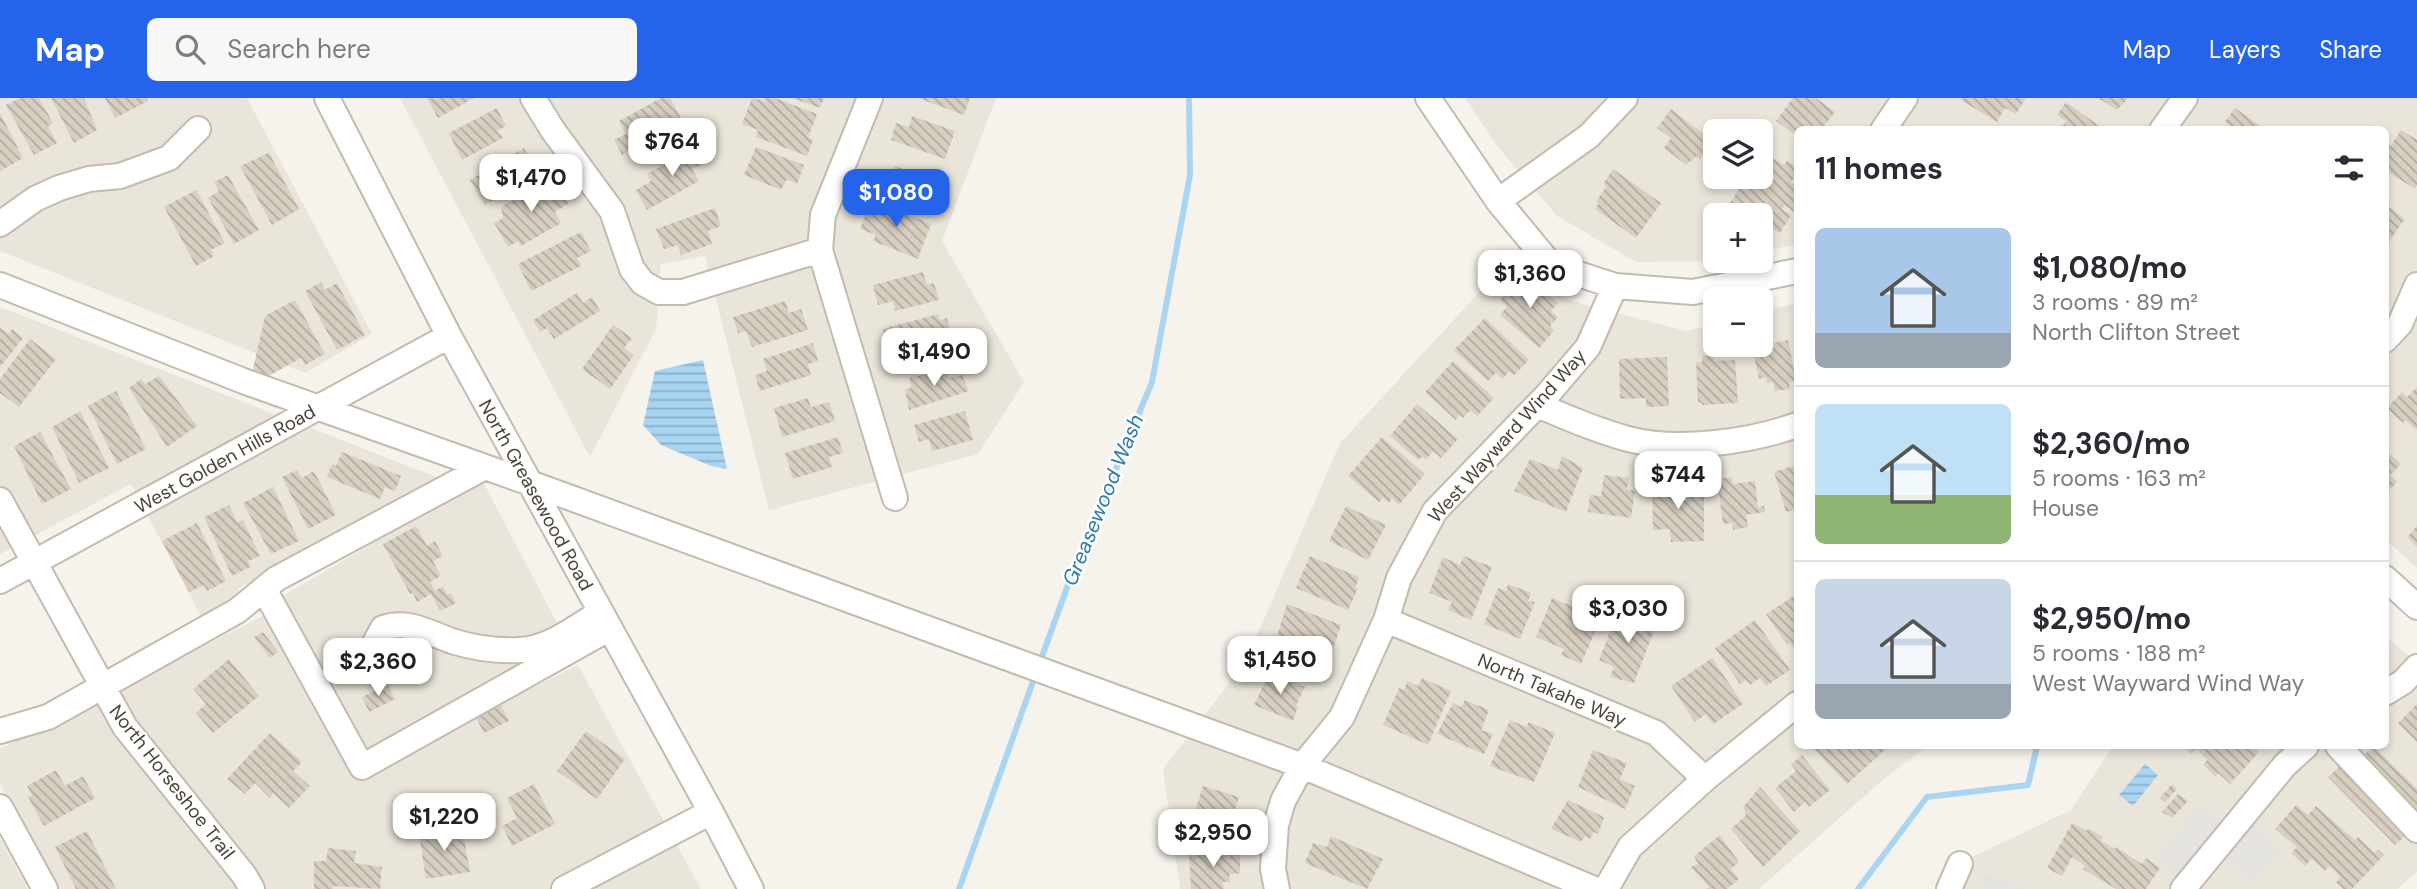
<!DOCTYPE html>
<meta charset="utf-8">
<style>
body{margin:0;font-family:"DM Sans",sans-serif;background:#f7f7f7;color:#2b2b33;height:100vh;display:flex;flex-direction:column;font-size:26px;white-space:nowrap}
*{box-sizing:border-box;margin:0}
p{font-size:23px;color:#7c7c81}
.icon{flex:none;width:38px;height:38px;fill:none;stroke:currentColor;stroke-width:2;stroke-linecap:round;stroke-linejoin:round}
.map{position:relative;flex:1;overflow:hidden}
.sheet{position:absolute;left:1794px;top:28px;width:595px;height:623px;display:flex;flex-direction:column;background:#fff;border-radius:10px;box-shadow:0 4px 10px #0003}
.sheet>*{flex:none}
.fabs{position:absolute;left:1703px;top:21px;display:grid;gap:14px}
.fabs a{display:grid;place-items:center;width:70px;height:70px;border-radius:10px;background:#fff;box-shadow:0 4px 10px #0003;font-size:35px}
.price{position:absolute;translate:-50% -60px;padding:0 16px;border-radius:14px;background:#fff;color:#222;font-size:23px;line-height:46px;filter:drop-shadow(0 2px 4px #0008)}
.price::after{content:'';position:absolute;left:50%;top:42px;width:21px;height:16px;margin-left:-10px;background:inherit;clip-path:polygon(0 0,100% 0,50% 100%)}
.price.selected{background:#2563eb;color:#fff}
ul{padding:0;list-style:none}
li{display:flex;align-items:center;gap:21px;height:175px;padding:0 21px}
li+li{border-top:2px solid #e1e1e2}
li span{display:grid;place-items:center;flex:none;width:196px;height:140px;border-radius:10px;color:#555}
li>.icon{margin-inline-start:auto}
span .icon{width:84px;height:84px;fill:#fffc;stroke-width:1}
li b{font-size:30px}
h2{display:flex;justify-content:space-between;align-items:center;height:84px;padding:0 21px;font-size:30px}
header{display:flex;align-items:center;gap:42px;box-sizing:border-box;height:98px;padding:0 35px;background:#2563eb;color:#fff}
header strong{font-size:33px}
nav{display:flex;gap:38px;margin-inline-start:auto;font-size:24px}
.search{width:490px;height:63px;background:#f7f7f7;display:flex;align-items:center;gap:18px;box-sizing:border-box;padding:0 24px;border-radius:10px;color:#7c7c81;font-size:26px}
.map>svg:first-child{display:block}
</style>
<header>
<strong>Map</strong>
<div class="search"><svg class="icon" aria-label="search" viewBox="0 0 24 24"><circle cx="10" cy="10" r="6"/><path d="M15 15l6 6"/></svg>Search here</div>
<nav><a>Map</a><a>Layers</a><a>Share</a></nav>
</header>
<div class="map">
<svg width="2417" height="791" viewBox="0 0 2417 791">
<defs>
<pattern id="water-rules" width="6" height="5" patternUnits="userSpaceOnUse" patternTransform="scale(1.75)"><rect width="6" height="5" fill="#a9d4f2"/><path d="M0 2.5h6" fill="none" stroke="#8caec5"/></pattern>
<pattern id="building-back-hatch" width="6" height="6" patternUnits="userSpaceOnUse" patternTransform="scale(1.75)"><rect width="6" height="6" fill="#d8cfc1"/><path d="M-1 5l2 2M0 0l6 6M5-1l2 2" fill="none" stroke="#b1aa9e"/></pattern>
</defs>
<rect width="100%" height="100%" fill="#f6f3ec"/>
<!-- residential -->
<path fill="#eae5da" fill-rule="evenodd" d="M0,0h247l125,236 -67,39 -305,-122z
M400,0h596l-54,143 82,141 -46,72 -209,56 -64,-254 -44,8 -5,65 -66,128z
M1465,0h952v470l-32,-29v-409h-588v114l-36,8 -1,-37h-45v46l-79,1 -79,-46 -60,-70zM1715,33h45v46h-45z
M1509,162l59,40 118,31 29,-7v21h45l1,-33 36,-9v443h131l-44,33 -125,110h-579l-17,-120 83,-108 94,-218z
M0,209l439,171 -197,108 -18,21 -22,11 -71,-134 -131,70z
M482,382l85,162 -201,115 -85,-160z
M269,515l89,163 220,-111 123,224h-643l-58,-105v-35z
M2385,538l32,27v209l-20,17h-445l14,-29 105,-50 42,-64h272z
M0,740l28,51h-28z"/>
<!-- parking -->
<path fill="#e5e3e0" d="M2199,705l40,35 13,-16 30,28 -28,32 -32,-29 -29,32 -35,-28z
M1985,776l31,13 6,2h-42z"/>
<!-- water -->
<path fill="url(#water-rules)" d="M703,262l24,109 -16,-3 -50,-21 -18,-20 12,-54z
M2145,666l13,11 -25,31 -14,-11z"/>
<g fill="none" stroke-linecap="round" stroke-linejoin="round">
<!-- stream -->
<path stroke="#a9d4f2" stroke-width="6" d="M1040,564l29,-80 83,-200 38,-207 -1,-77
M959,791l77,-216
M1858,791l69,-92 101,-12 9,-39"/>
</g>
<!-- building -->
<path fill="url(#building-back-hatch)" d="M20,0h19l14,25 -5,3 9,17 -23,12 -28,-50z
M51,0h33l13,32 -23,13z
M105,0h42l1,3 -33,17z
M427,0h47l-36,20z
M661,0h9l13,24 -61,33 -8,-15 12,-6 -7,-13z
M752,0l12,3 1,-3h10l42,16 -9,24 5,2 -6,16 -51,-19 2,-7 -16,-6z
M792,0h32l-4,10z
M918,0h52l-6,17z
M1793,0h23l19,14 -14,18h-24v6l-21,-15z
M1963,0h63l-10,16 -11,-6 -8,14 -36,-22z
M2098,0h30l-11,12z
M2066,4l39,28h-45l6,-9 -9,-6z
M497,10l9,18 -9,5 6,7 -41,22 -13,-27z
M2235,10l31,22h-30l-11,-8z
M1671,11l42,32 -13,18 -3,-3 -11,9 -22,-17 7,-10 -14,-10z
M0,15l23,45 -23,13z
M912,18l43,15 -10,28 -54,-19 5,-17 13,4z
M2401,32l16,10v45l-2,4 -30,-19v-27l6,3z
M701,46l8,16 -17,9 7,12 -52,29 -11,-20 15,-9 -4,-7z
M756,49l48,18 -7,19 -10,-5 -6,11 -37,-15z
M524,50l9,17 -10,6 1,11 -39,23 -15,-25z
M1761,53l23,14 3,-4 10,6v5l-6,11 6,3v21l-3,5 -9,-7 -3,4 9,6 -11,18 -20,-11v-7h-37l23,-38h14z
M269,55l30,56 -27,16 -32,-59z
M895,68l41,16 -11,27 -50,-20 8,-19 9,4z
M1613,71l48,34 -25,35 -41,-29 4,-6 -3,-2 11,-15 -4,-2z
M228,77l31,55 -25,14 -26,-46 11,-7 -5,-9z
M553,80l15,26 -13,8 6,11 -40,23 -3,-5 -10,6 -14,-24 9,-5 -2,-11z
M196,92l29,53 -14,7 3,6 -18,10 -32,-59z
M872,102l59,24 -13,35 -45,-18 3,-6 -16,-6z
M2385,106l20,15 -17,24 2,1 -5,6z
M715,110l6,18 -13,5 4,13 -31,11 -3,-10 -14,4 -8,-20z
M581,134l10,19 -14,7 4,8 -50,25 -13,-27z
M923,174l4,13 7,-2 5,17 -44,11 -2,-10 -15,4 -5,-20z
M1523,175l35,30 -7,8 7,6 -8,9 4,5 -15,17 -39,-33 7,-8 -7,-7z
M321,184l4,8 12,-7 28,52 -28,15 -32,-59z
M577,195l6,10 9,-6 8,14 -46,28 -7,-11 -7,4 -7,-12z
M295,202l30,54 -20,11 -4,-7 -52,29 16,-71z
M785,203l4,12 12,-4 7,21 -56,17 -6,-16 -8,2 -5,-16z
M938,216l2,6 7,-2 8,32 -54,15 -5,-16 -7,2 -6,-22z
M1485,220l44,42 -15,15 -5,-3 -7,7 -6,-6 -8,8 -34,-31z
M613,227l19,13 -8,10 10,7 -24,34 -28,-20z
M0,230l9,6 3,-5 11,9 -23,29z
M30,241l26,20 -37,48 -19,-14v-14z
M1788,242l8,41 -7,1 1,7 -15,2 -2,-9 -6,1 -1,-6 -7,2 -6,-28 12,-2 -2,-4z
M813,245l5,18 -10,3 3,11 -51,16 -5,-16 12,-4 -4,-12z
M1714,257v6l21,-1 3,43 -36,2 -1,-3 -3,1 -2,-41h6v-6z
M1667,259l2,49 -23,1v-9l-26,1 -1,-40z
M1453,263l41,37 -17,18 -7,-6 -7,8 -4,-3 -3,5 -31,-28z
M946,271l3,9 13,-3 7,16 -60,19 -4,-21 6,-1 -2,-10z
M159,278l38,50 -30,21 -38,-59 12,-9 4,5z
M2417,289v43l-12,-10 -2,3 -16,-15 15,-16 5,5z
M116,293l30,58 -29,15 -29,-58z
M808,300l3,9 18,-5 6,19 -53,16 -8,-29z
M1417,306l41,35 -17,19 -8,-7 -7,9 -4,-3 -4,3 -28,-24z
M80,313l29,57 -30,15 -27,-56z
M965,313l8,29 -41,11 -3,-12 -10,3 -5,-17z
M40,334l31,57 -29,15 -28,-58z
M838,339l5,16 -14,4 3,10 -39,12 -8,-26z
M1382,339l43,37 -26,31 -7,-7 -3,5 -6,-5 -4,4 -31,-26z
M2385,351l16,15 -11,11 7,7 -12,12z
M342,354l59,24 -6,15 -10,-4 -5,12 -53,-22 5,-13 4,2z
M1562,358l21,12 -17,44 -52,-21 16,-32 28,11z
M1797,367v44l-11,3 -12,-40z
M297,372l5,8 12,-7 22,44 -28,14 -26,-52z
M1604,377l25,3 -2,12 8,1 -4,27 -43,-6 2,-17 11,1z
M1732,379l1,7 22,-3 3,26 6,-1 1,6 -19,3 2,12 -15,3 -1,-7 -9,1 -6,-45z
M1652,382h28v12l24,-1v50l-33,1 -1,-13 -17,1z
M273,389l26,54 -28,13 -28,-51z
M229,407l8,17 6,-2 17,36 -12,5 2,6 -18,9 -28,-59z
M1346,408l40,19 -18,35 -39,-19z
M197,425l29,58 -19,10 -3,-6 -15,7 -27,-51z
M416,428l11,20 8,-5 8,15 -10,5 8,15 -11,6 5,9 8,-5 4,9 4,-2 5,10 -16,8 -9,-17 -14,8 -4,-9 -3,1 -27,-50z
M2417,428v21l-10,-10z
M1310,458l49,21 -4,11h3l-10,22 -52,-22z
M1464,458l28,11 -21,53 -23,-10 4,-8 -23,-9 14,-36 17,8z
M1508,486l23,9 -3,8 7,1 -15,37 -36,-15 14,-36 8,3z
M1797,496v53l-3,2 -4,-6 -3,2 -21,-31z
M1552,500l49,20 -20,46 -20,-9 3,-6 -28,-12z
M1287,506l54,21 -8,24 -21,-7 -1,6 -34,-12z
M1619,511l38,14 -23,60 -24,-6 4,-10 -15,-7z
M1755,522l35,50 -24,16 -6,-8 -10,7 -4,-5 -6,4 -25,-36z
M263,534l15,20 -8,6 -16,-21z
M1712,560l31,46 -30,20 -7,-10 -11,8 -24,-36z
M229,561l30,37 -46,37 -17,-20 10,-9 -13,-15z
M1270,574l35,15 -9,18 2,1 -5,15 -39,-16z
M1422,580l29,13 -23,54 -45,-20 16,-37 5,2 3,-9 11,5z
M388,587l7,14 -26,13 -7,-15z
M498,601l11,22 -25,12 -11,-21z
M1465,602l24,10 -8,20 12,4 -9,20 -47,-20 16,-31 8,4z
M2417,606v38l-19,-19z
M1510,622l16,7 3,-5 26,11 -21,49 -44,-16z
M586,633l39,28 -28,40 -40,-28z
M270,635l32,29 -9,9 17,15 -21,22 -16,-15 -3,5 -15,-15 -10,11 -18,-15z
M1811,648h70l4,4 -38,34z
M2183,648h70l6,6 -29,32 -12,-11 -3,4 -12,-13 5,-4 -12,-11 -4,5z
M2373,648l44,43v27l-56,-58z
M1593,652l34,13 -7,16 15,7 -10,23 -47,-22z
M1802,657l28,35 -21,17 -4,-5 -11,10 -19,-24 21,-17 -5,-7z
M2341,667l67,68 -13,12 -67,-68z
M56,672l9,16 18,-10 12,22 -51,28 -16,-29 4,-2 -5,-9z
M534,686l21,40 -43,22 -10,-20 15,-8 -10,-20z
M2172,686l5,5 -12,13 -5,-4z
M1203,688l36,11 -6,19 9,3 -6,19 -45,-14z
M1760,689l40,44 -37,36 -32,-38 15,-14 -3,-8z
M2178,696l10,7 -16,17 -10,-6z
M1568,702l36,17 -6,17 -4,-2 -4,7 -5,-3 -4,6 -30,-13z
M2296,707l12,10 8,-9 39,34 3,-3 17,16 3,-4 6,6 -32,34h-9l-7,-7 5,-5 -12,-11 -4,5 -13,-12 -7,7 -14,-13 6,-6 -22,-18z
M2072,725l15,8 1,-3 15,9 -2,4 14,8 1,-2 26,17 4,-6 14,10 -14,21h-30l-33,-20 2,-3 -13,-9 -10,19 -15,-8z
M462,729l8,45 -44,7 -7,-45z
M87,733l29,58h-40l-21,-42z
M1720,737l19,27 -8,7 8,10 -12,10h-21l3,-2 -18,-20 7,-3 -4,-8z
M1331,738l52,23 -16,30 -62,-26 8,-20 14,4z
M328,750l28,3 -2,12 28,4 -2,22 -47,-3v3h-19v-28h12z
M1189,755h51v20l-11,2 1,7h-8l2,7h-33z"/>
<g fill="none" stroke-linecap="round" stroke-linejoin="round">
<!-- minor casing -->
<g stroke="#c2bbae" stroke-width="28">
<path id="minor" d="M327,0l122,238 262,476 40,77
M533,0l19,31 60,82 20,58 11,14 16,9h24l137,-42
M870,0l-47,117 -3,35 75,248
M1428,0l70,103 53,64 64,21 78,6 104,-21
M1883,32l22,-32
M2162,32l23,-32
M1498,103l91,-65 36,-38
M0,126l35,-25 24,-11 30,-9 31,-3 49,-18 29,-29
M0,187l246,97 284,101 770,282 294,124
M2385,242l15,-16 17,-39
M1538,307c29,13 58,25 90,34 50,13 121,3 169,-14
M0,402l125,227 119,148 8,14
M2385,480l32,29
M0,483l449,-245
M264,491l98,178 248,-139
M1386,522l270,113 49,46
M371,552l12,-22c26,-9 47,6 72,14 20,6 43,9 64,8 30,-1 57,-23 82,-38
M2385,595l18,-11 14,-15
M0,633l48,-14 189,-106 39,-32 209,-112
M2338,648l79,84
M0,709l45,82
M564,791l147,-77
M1277,791l-4,-20 3,-44 7,-24 19,-35 40,-49 44,-97 13,-42 36,-67 112,-116 41,-48 27,-61
M1606,791l24,-42 75,-68 92,-75
M1949,791l11,-25
M2183,791l102,-124 21,-19"/>
</g>
<!-- minor -->
<use href="#minor" stroke="#fff" stroke-width="24"/>
</g>
<g text-anchor="middle" dominant-baseline="central" stroke-width="5" stroke-linejoin="round" paint-order="stroke">
<!-- street labels -->
<g font-size="19" fill="#4b4439" stroke="#fff">
<text transform="translate(1507 338) rotate(-48)">West Wayward Wind Way</text>
<text transform="translate(225 361) rotate(-29)">West Golden Hills Road</text>
<text transform="translate(536 397) rotate(61)">North Greasewood Road</text>
<text transform="translate(1552 592) rotate(23)">North Takahe Way</text>
<text transform="translate(172 684) rotate(52)">North Horseshoe Trail</text>
</g>
<!-- water labels -->
<g font-size="21" font-style="italic" fill="#2e7ab2" stroke="#fff">
<text transform="translate(1103 402) rotate(-68)">Greasewood Wash</text>
</g>
</g>
</svg>
<div class="fabs">
<a><svg class="icon" aria-label="layers" viewBox="0 0 24 24"><path d="M12 4l9 5-9 5-9-5zM3 14l9 5 9-5"/></svg></a>
<a>+</a>
<a>−</a>
</div>
<b class="price" style="left:672px;top:80px">$764</b>
<b class="price" style="left:531px;top:116px">$1,470</b>
<b class="price selected" style="left:896px;top:131px">$1,080</b>
<b class="price" style="left:1530px;top:212px">$1,360</b>
<b class="price" style="left:934px;top:290px">$1,490</b>
<b class="price" style="left:1678px;top:413px">$744</b>
<b class="price" style="left:1628px;top:547px">$3,030</b>
<b class="price" style="left:1280px;top:598px">$1,450</b>
<b class="price" style="left:378px;top:600px">$2,360</b>
<b class="price" style="left:444px;top:755px">$1,220</b>
<b class="price" style="left:1213px;top:771px">$2,950</b>
<section class="sheet">
<h2>11 homes<svg class="icon" aria-label="filters" viewBox="0 0 24 24"><path d="M4 7h16M4 17h16"/><circle cx="9" cy="7" r="2"/><circle cx="15" cy="17" r="2"/></svg></h2>
<ul>
<li><span style="background:linear-gradient(#a9c7e8 75%,#9aa5b1 0)"><svg class="icon" aria-label="home" viewBox="0 0 24 24"><path d="M3 11l9-7 9 7M6 9v11h12V9"/></svg></span><div><b>$1,080/mo</b><p>3 rooms · 89 m²</p><p>North Clifton Street</p></div></li>
<li><span style="background:linear-gradient(#bfe0f5 65%,#8fb573 0)"><svg class="icon" aria-label="home" viewBox="0 0 24 24"><path d="M3 11l9-7 9 7M6 9v11h12V9"/></svg></span><div><b>$2,360/mo</b><p>5 rooms · 163 m²</p><p>House</p></div></li>
<li><span style="background:linear-gradient(#c9d6e8 75%,#9aa5b1 0)"><svg class="icon" aria-label="home" viewBox="0 0 24 24"><path d="M3 11l9-7 9 7M6 9v11h12V9"/></svg></span><div><b>$2,950/mo</b><p>5 rooms · 188 m²</p><p>West Wayward Wind Way</p></div></li>
</ul>
</section>
</div>
